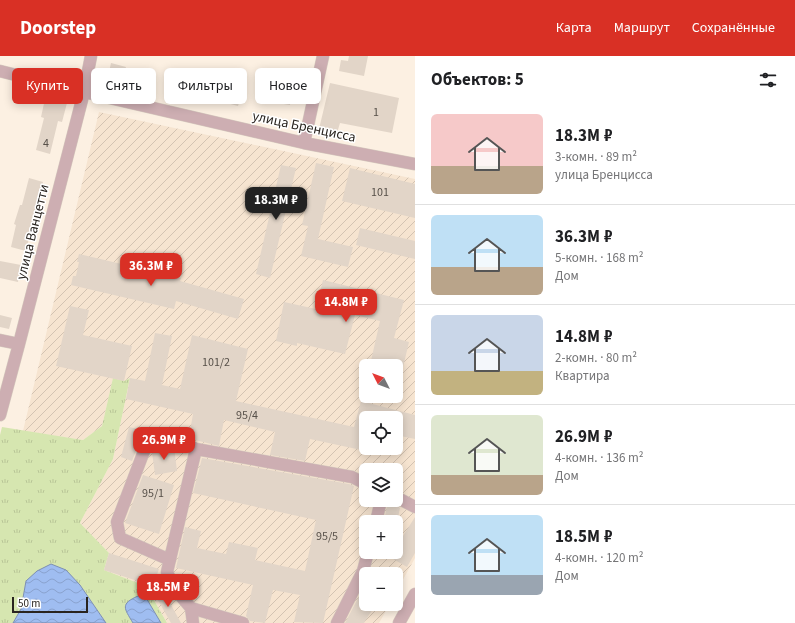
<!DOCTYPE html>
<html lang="ru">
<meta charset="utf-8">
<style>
body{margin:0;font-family:"Source Sans 3",sans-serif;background:#f6f6f6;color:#202124;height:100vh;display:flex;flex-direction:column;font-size:15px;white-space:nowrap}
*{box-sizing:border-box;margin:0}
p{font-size:13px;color:#757577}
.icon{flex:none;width:22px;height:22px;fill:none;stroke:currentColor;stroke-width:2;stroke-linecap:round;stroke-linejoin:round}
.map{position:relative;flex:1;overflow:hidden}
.side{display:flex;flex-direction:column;background:#fff;width:380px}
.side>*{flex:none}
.banner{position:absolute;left:12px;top:12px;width:343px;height:36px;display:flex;gap:8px}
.needle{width:26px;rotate:312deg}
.buttons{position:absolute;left:359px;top:303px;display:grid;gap:8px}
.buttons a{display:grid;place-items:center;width:44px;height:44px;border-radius:6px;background:#fff;box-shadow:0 2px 10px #0003;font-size:20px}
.scale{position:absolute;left:12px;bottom:10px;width:76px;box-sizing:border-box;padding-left:4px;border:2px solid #29241f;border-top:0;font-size:11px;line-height:14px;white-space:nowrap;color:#29241f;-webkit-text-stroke:3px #fff;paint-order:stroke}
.price{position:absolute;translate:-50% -34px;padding:0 9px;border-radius:8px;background:#d93025;color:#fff;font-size:13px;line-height:26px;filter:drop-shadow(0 1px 2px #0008)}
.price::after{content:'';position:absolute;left:50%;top:24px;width:12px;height:9px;margin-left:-6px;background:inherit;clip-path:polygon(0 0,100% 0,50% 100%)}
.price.selected{background:#222;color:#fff}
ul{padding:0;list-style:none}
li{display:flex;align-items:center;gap:12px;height:100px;padding:0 16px}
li+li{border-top:1px solid #e0e0e0}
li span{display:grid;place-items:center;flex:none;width:112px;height:80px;border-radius:6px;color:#555}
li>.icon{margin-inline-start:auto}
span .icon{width:48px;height:48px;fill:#fffc;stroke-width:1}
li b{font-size:17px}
h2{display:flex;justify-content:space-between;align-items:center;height:48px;padding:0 16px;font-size:17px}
.chip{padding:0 14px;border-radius:6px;background:#fff;box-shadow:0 2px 10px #0003;font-size:14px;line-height:36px}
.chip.selected{background:#d93025;color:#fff}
header{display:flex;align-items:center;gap:24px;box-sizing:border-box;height:56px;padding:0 20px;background:#d93025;color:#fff}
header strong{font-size:19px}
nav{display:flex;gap:22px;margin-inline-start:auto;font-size:14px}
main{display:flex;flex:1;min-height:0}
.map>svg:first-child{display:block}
</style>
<header>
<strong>Doorstep</strong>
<nav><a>Карта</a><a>Маршрут</a><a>Сохранённые</a></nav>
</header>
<main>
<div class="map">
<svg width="415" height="567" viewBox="0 0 415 567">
<defs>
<pattern id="industrial-furrows" width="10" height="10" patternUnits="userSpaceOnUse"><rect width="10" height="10" fill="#f6e4d0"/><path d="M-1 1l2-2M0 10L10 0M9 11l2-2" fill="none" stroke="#d3c3b2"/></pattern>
<pattern id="grass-tufts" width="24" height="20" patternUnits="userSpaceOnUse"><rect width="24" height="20" fill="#d6e6b0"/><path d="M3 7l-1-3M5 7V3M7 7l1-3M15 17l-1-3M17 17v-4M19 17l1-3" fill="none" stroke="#b8c597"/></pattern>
<pattern id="water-waves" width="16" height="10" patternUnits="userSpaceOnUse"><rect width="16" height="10" fill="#9fbdf1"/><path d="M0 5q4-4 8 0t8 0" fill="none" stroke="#89a2ce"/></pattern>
</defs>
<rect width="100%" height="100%" fill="#fcf0e2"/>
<!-- industrial -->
<path fill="url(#industrial-furrows)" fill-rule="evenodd" d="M99,56l316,67v379l-19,34v-18h-30v30h24l-11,19h-212l-21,-37 -42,-16 5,-17 -29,-30 33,-64 17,-81 -6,3 -11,-2 -11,47 -19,14 -60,-9zM366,310h30v30h-30zM366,362h30v30h-30zM366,414h30v30h-30zM366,466h30v30h-30z"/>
<!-- grass -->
<path fill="url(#grass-tufts)" d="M113,322l11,3 6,-3 -17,81 -33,64 29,30 -5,17 42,16 21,37h-6l-16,-27 -18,17 6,10h-27l-26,-38 -54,-4 -5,28 -8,14h-13v-188l2,-8 81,13 19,-14z"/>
<!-- water -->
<path fill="url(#water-waves)" stroke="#7c8fb2" d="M51,508l15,6 14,15 26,38h-93l8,-14 5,-28 11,-10z
M138,540h7l16,27h-28c-9,-15 -13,-19 5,-27z"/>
<!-- building -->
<path fill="#e2d5c8" d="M349,0h19l-4,20 -25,-5 2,-11 7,1z
M111,7l15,4 -5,17 -14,-3z
M141,13l11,3 -4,17 -11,-2z
M178,19l13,3 -5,19 -13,-3z
M277,21l17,3 -4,25 -26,-4 2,-14 9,2z
M330,27l69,15 -7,35 -52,-10 -3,10 -18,-4z
M210,31l12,3v2l19,4 -3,10 -30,-8z
M45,43l22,4 -5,19 -4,-1 -8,33 -14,-4 8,-32 -3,-1z
M316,107l18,4 -16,72 35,8 -5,20 -47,-11 7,-30 -6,-1z
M281,109l15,3 -26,110 -14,-4z
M350,112l65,16v34l-73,-17z
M29,122l14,4 -7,27 4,1 -6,20 -3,-1 -5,22 -15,-4 5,-22 -2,-1 6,-19h2z
M360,172l55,13v18l-59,-14z
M79,198l102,24 -1,3 64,18 -6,20 -62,-18 -2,8 -103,-24 2,-9h3l3,-14h-2z
M0,205l21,4 -3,17 -18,-4z
M323,224l81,20 -10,38 15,4 -10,42h-3v-18l-26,-1 10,-44 -25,-6 -10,39 -48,-11v3l-21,-5 8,-39 32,7z
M70,250l19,4 -6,25 49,11 -8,35 -68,-15z
M0,259l12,3 -3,11 -9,-2z
M155,277l17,3 -10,49 18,4 12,-54 56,14 -12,52 118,26 7,-26 54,14v24l-19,-4v-17h-30v33l-56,-12 -5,22 -35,-6 5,-23 -51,-12 -5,26 -24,-6 -6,-3 4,-23 -67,-15 4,-21 15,3z
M129,371l15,3 -12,31 -11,-4z
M174,391l3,24 -22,4 -3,-23 1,-3z
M202,402l147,26 5,2 -31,137 -29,-1 6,-27 -27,-5 -8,33 -15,-2 -4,-5 7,-31 -77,-17 9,-41 16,4 -4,17 29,6 3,-12 29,6 -3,12 50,11 11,-51 -123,-27z
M143,419l31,10 -15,49 -34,-11z
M388,445l12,7 -3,14 -13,-1z
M415,461v36l-8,14 -26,-15h15v-5z
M109,497l50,16 -6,17 -49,-16z
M366,527v21h10l-12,19h-19z
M160,536h4l17,31h-10l-16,-28z"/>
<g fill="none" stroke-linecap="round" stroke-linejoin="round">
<!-- minor casing -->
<g stroke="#d6cbbf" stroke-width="13">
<path id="minor" d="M0,15l84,21 220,51 111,21
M304,87l19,-87
M0,284l19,4
M0,359l19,-71 65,-252 7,-36
M396,441l19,10
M376,466l5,-22
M170,504l-50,-22 -3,-16 32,-84 22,-1 25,12
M191,552l2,15
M243,567l-52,-15 -17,-20 -7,-16 29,-123 156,28 14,7
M337,567l26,-52 5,-19
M399,567l16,-29"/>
</g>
<!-- minor -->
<use href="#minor" stroke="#cdaeb2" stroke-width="12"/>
</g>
<g text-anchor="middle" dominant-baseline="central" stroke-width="3" stroke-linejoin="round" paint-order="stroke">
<!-- number labels -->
<g font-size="12" fill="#575049">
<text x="376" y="56">1</text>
<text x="46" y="87">4</text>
<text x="380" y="136">101</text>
<text x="216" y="306">101/2</text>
<text x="247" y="359">95/4</text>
<text x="153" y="437">95/1</text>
<text x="327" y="480">95/5</text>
</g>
<!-- street labels -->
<g font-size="14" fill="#29241f" stroke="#fff">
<text transform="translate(304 71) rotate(12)">улица Бренцисса</text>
<text transform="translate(33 176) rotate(-76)">улица Ванцетти</text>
</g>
</g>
</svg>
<div class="buttons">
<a><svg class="needle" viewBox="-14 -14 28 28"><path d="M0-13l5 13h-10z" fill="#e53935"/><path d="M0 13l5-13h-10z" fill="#757577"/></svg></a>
<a><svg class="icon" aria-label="locate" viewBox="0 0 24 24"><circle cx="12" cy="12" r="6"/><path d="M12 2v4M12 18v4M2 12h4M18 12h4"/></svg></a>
<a><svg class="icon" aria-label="layers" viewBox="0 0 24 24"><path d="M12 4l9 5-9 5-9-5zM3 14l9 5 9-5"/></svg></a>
<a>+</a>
<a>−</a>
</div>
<div class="scale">50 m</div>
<b class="price selected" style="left:276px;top:165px">18.3M ₽</b>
<b class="price" style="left:151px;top:231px">36.3M ₽</b>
<b class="price" style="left:346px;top:267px">14.8M ₽</b>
<b class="price" style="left:164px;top:405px">26.9M ₽</b>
<b class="price" style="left:168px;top:552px">18.5M ₽</b>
<div class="banner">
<a class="chip selected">Купить</a>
<a class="chip">Снять</a>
<a class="chip">Фильтры</a>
<a class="chip">Новое</a>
</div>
</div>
<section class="side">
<h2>Объектов: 5<svg class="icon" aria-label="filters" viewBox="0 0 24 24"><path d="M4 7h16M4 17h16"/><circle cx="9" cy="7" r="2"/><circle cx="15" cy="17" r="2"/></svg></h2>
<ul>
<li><span style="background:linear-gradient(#f6c9c9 65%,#b9a48a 0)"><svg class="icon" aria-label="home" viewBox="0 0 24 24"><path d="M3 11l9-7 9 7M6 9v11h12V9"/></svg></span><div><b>18.3M ₽</b><p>3-комн. · 89 m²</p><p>улица Бренцисса</p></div></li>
<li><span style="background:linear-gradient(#bfe0f5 65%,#b9a48a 0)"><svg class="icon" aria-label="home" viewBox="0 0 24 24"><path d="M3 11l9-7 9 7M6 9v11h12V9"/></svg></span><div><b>36.3M ₽</b><p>5-комн. · 168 m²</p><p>Дом</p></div></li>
<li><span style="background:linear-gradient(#c9d6e8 70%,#c2b280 0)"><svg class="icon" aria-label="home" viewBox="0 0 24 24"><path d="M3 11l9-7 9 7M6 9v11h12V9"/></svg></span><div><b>14.8M ₽</b><p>2-комн. · 80 m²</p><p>Квартира</p></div></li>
<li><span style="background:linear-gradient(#dfe7d0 75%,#b9a48a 0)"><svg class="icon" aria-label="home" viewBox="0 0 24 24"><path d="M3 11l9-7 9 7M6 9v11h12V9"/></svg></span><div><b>26.9M ₽</b><p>4-комн. · 136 m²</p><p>Дом</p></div></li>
<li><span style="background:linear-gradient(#bfe0f5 75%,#9aa5b1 0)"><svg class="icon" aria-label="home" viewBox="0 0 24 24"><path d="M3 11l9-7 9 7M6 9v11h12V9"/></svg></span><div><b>18.5M ₽</b><p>4-комн. · 120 m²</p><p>Дом</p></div></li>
</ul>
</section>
</main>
